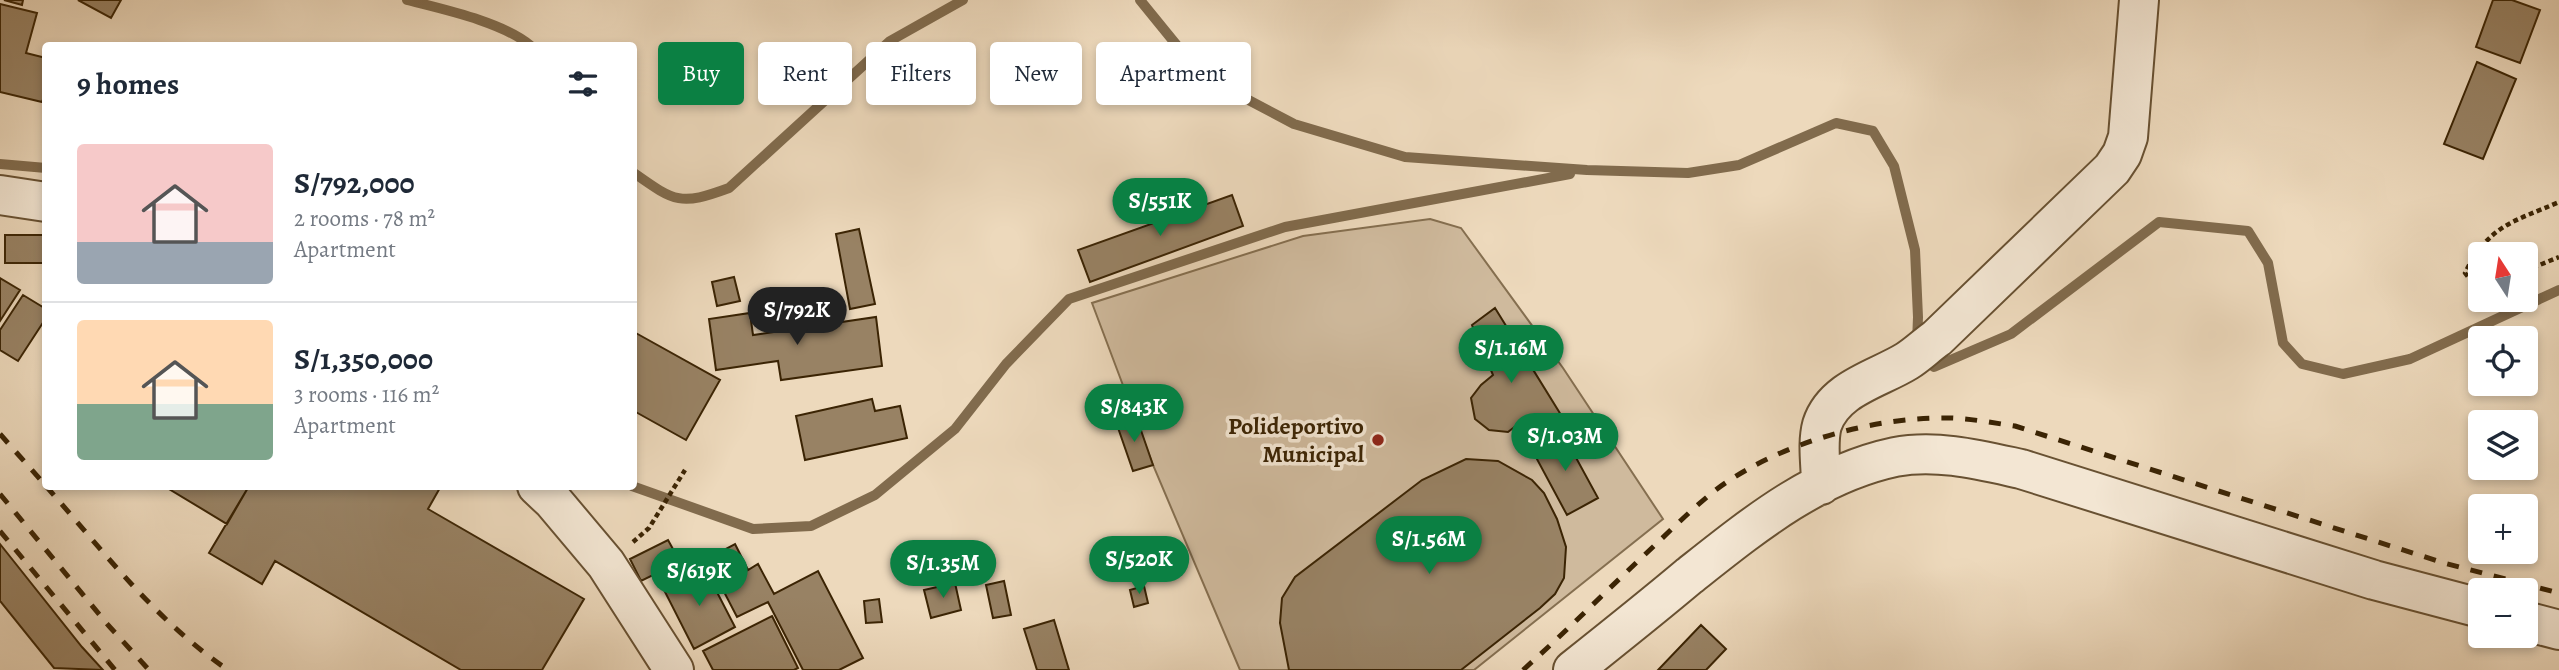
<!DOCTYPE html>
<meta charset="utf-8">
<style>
body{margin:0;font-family:Alegreya,serif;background:#f2f2f3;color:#1f2937;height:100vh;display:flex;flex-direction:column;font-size:26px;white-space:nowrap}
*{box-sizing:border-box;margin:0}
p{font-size:23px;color:#747a83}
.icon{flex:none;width:38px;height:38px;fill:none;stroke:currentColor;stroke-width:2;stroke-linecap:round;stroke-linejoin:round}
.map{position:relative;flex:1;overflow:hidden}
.panel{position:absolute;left:42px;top:42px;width:595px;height:448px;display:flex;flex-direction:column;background:#fff;border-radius:7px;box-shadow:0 4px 10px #0003}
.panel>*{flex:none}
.banner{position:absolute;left:658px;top:42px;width:665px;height:63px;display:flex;gap:14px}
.needle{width:46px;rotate:348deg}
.buttons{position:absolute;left:2468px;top:242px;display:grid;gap:14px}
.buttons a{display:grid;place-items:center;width:70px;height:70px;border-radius:7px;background:#fff;box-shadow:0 4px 10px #0003;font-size:35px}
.price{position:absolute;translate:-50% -60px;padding:0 16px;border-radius:24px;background:#0b8043;color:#fff;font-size:23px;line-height:46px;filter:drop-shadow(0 2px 4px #0008)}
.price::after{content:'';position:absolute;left:50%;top:42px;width:21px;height:16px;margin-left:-10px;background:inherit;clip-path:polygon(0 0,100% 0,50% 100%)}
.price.selected{background:#222;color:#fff}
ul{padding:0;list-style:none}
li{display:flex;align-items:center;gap:21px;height:175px;padding:0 35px}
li+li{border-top:2px solid #e0e1e3}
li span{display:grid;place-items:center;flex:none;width:196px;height:140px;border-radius:7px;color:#555}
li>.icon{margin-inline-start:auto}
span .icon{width:84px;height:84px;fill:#fffc;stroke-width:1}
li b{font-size:30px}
h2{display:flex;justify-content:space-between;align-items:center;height:84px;padding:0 35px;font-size:30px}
.chip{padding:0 24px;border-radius:7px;background:#fff;box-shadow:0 4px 10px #0003;font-size:24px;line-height:63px}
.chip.selected{background:#0b8043;color:#fff}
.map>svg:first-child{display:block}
</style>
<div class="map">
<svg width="2559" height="670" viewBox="0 0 2559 670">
<rect width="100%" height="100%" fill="#edd9bc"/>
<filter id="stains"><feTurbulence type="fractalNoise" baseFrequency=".00286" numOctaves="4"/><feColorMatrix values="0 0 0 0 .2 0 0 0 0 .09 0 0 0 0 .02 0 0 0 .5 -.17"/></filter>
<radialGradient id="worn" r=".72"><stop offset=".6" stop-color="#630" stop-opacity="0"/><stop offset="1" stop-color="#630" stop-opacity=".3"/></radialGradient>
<!-- pitch -->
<path fill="#cfba9d" stroke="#856f50" stroke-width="2" d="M1430,219l31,9 102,140 100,151 -189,151h-234l-87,-205 -61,-162 211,-67z"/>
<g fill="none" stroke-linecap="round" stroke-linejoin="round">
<!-- stream -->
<path stroke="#816b4d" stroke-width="10" d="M407,0c35,9 96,22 124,46
M1140,0l61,75 93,49 111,33 182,13 101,3 51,-8 97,-42 37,8 21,35 21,84 3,67 -1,26
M0,164l46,4
M634,173c41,29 46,33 95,15l161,-147 73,-41
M1923,359l11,8 77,-33 148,-112 89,9 20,32 15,80 19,21 41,10 67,-15 149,-69
M632,486l121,43 58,-3 64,-31 80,-66 51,-65 63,-65 216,-72 285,-53"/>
</g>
<!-- building -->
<path fill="#988264" stroke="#3b2404" stroke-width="2" d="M4,0h19l-1,5z
M78,0h43l-10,18z
M2493,0h19l28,10 -20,53 -44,-16z
M0,4l37,9 -11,40 20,5v33l-4,11 -42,-10z
M2477,62l39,17 -33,80 -39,-15z
M1232,195l11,31 -153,56 -12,-32z
M859,229l16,75 -25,5 -14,-75z
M5,235h41v28h-41z
M734,277l6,24 -23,5 -5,-24z
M0,278l20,12 -20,31z
M23,295l23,14v9l-28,43 -18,-11v-20z
M1495,308l71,115 -35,16 -10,-17 -13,10 -19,-2 -14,-11 -4,-21 10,-13 12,-10 -21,-50z
M750,313l3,22 123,-18 6,49 -101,14 -3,-19 -62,9 -7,-51z
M634,332l86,48 -34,60 -52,-29z
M872,399l3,12 25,-5 7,32 -102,22 -9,-44z
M1136,416l17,49 -20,6 -17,-49z
M1562,432l36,66 -31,17 -36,-67z
M1466,459l32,2 34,19 12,13 13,26 9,28 -2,31 -9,16 -15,14 -79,62h-172l-9,-47 2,-25 13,-21 127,-97z
M164,486h85l-22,38z
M249,486h192l-13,23 156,90 -42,71h-81l-186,-109 -13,23 -53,-31z
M668,540l16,29 -21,12 -4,-9 -18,9 -11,-22z
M0,544l82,103 21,23 -49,-2 -54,-67z
M735,544l13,26 10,-6 16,30 44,-23 45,87 -24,12h-36l-35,-68 -31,15 -30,-58z
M704,567l31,60 -41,22 -31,-61z
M1004,581l7,34 -18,3 -7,-33z
M955,583l6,27 -30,8 -7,-28z
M1144,586l4,17 -14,4 -4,-17z
M879,599l3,23 -16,1 -2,-22z
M772,616l26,52 -4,2h-81l-10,-19z
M1054,620l15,50h-32l-13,-41z
M1701,625l25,24 -20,21h-48z"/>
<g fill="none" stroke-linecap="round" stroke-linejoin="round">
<!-- minor casing -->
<g stroke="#685132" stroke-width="42">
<path id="minor" d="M0,195l46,7
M1821,485c0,-19 -4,-42 1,-60 12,-37 56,-46 85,-64 11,-7 20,-16 30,-23l175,-169 10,-15 6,-17 11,-137
M537,486l16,15 53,63 68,106
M2525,621l34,9
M1573,670c39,-31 78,-62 116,-94 62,-49 126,-102 206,-119 42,-8 85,3 126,12l353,111 106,28"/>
</g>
<!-- path -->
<path stroke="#3b2404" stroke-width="4.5" stroke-dasharray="5 3.5" stroke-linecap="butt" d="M2525,271l34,-14
M2480,286h-5l-10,-13c24,-48 48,-51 94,-71
M633,542l16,-14 36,-58"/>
<!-- minor -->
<use href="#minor" stroke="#f3e6d3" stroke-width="38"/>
<!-- rail -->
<path stroke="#3b2404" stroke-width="5" stroke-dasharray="12 12" stroke-linecap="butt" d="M0,434l46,52
M46,486c57,65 110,135 182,184
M0,494l108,131 41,45
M0,531l115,139
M1523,670c45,-40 87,-83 131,-124 20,-19 41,-40 63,-57 62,-46 158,-73 235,-71 21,1 42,5 63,8l429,137 115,30"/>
</g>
<!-- markers -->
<circle fill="#8f2418" stroke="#f3e6d3" stroke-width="2.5" cx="1378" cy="440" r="7"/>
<g text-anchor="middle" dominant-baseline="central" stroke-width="7" stroke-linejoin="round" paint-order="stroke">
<!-- poi labels -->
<g font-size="24" font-weight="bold" fill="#3b2404" stroke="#f3e6d3" text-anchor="end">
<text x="1364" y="426">Polideportivo<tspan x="1364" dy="28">Municipal</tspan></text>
</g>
</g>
<rect width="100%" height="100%" filter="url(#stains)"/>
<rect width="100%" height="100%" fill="url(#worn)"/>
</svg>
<div class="buttons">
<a><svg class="needle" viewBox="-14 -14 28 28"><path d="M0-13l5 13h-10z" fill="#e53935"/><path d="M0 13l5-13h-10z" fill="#747a83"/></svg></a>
<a><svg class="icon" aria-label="locate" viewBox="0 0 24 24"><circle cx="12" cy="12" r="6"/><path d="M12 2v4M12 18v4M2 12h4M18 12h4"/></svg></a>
<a><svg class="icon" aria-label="layers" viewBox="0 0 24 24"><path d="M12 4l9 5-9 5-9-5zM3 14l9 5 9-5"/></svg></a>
<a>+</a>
<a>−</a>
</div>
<b class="price" style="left:1160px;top:238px">S/551K</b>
<b class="price selected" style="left:797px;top:347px">S/792K</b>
<b class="price" style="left:1511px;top:385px">S/1.16M</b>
<b class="price" style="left:1134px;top:444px">S/843K</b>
<b class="price" style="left:1565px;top:473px">S/1.03M</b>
<b class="price" style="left:1429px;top:576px">S/1.56M</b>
<b class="price" style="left:1139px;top:596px">S/520K</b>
<b class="price" style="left:943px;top:600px">S/1.35M</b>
<b class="price" style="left:699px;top:608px">S/619K</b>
<div class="banner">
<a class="chip selected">Buy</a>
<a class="chip">Rent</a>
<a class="chip">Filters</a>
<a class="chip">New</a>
<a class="chip">Apartment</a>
</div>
<section class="panel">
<h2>9 homes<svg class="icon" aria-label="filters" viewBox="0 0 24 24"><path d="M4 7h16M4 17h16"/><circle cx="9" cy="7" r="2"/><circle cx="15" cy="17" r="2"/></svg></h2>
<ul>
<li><span style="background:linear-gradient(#f6c9c9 70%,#9aa5b1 0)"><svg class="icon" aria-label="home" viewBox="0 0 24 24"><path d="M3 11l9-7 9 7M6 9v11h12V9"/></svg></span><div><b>S/792,000</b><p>2 rooms · 78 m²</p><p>Apartment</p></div></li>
<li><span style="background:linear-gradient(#ffd9b3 60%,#7fa58c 0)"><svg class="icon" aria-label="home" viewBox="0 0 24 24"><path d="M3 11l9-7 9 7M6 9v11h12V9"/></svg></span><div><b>S/1,350,000</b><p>3 rooms · 116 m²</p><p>Apartment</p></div></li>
</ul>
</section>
</div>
